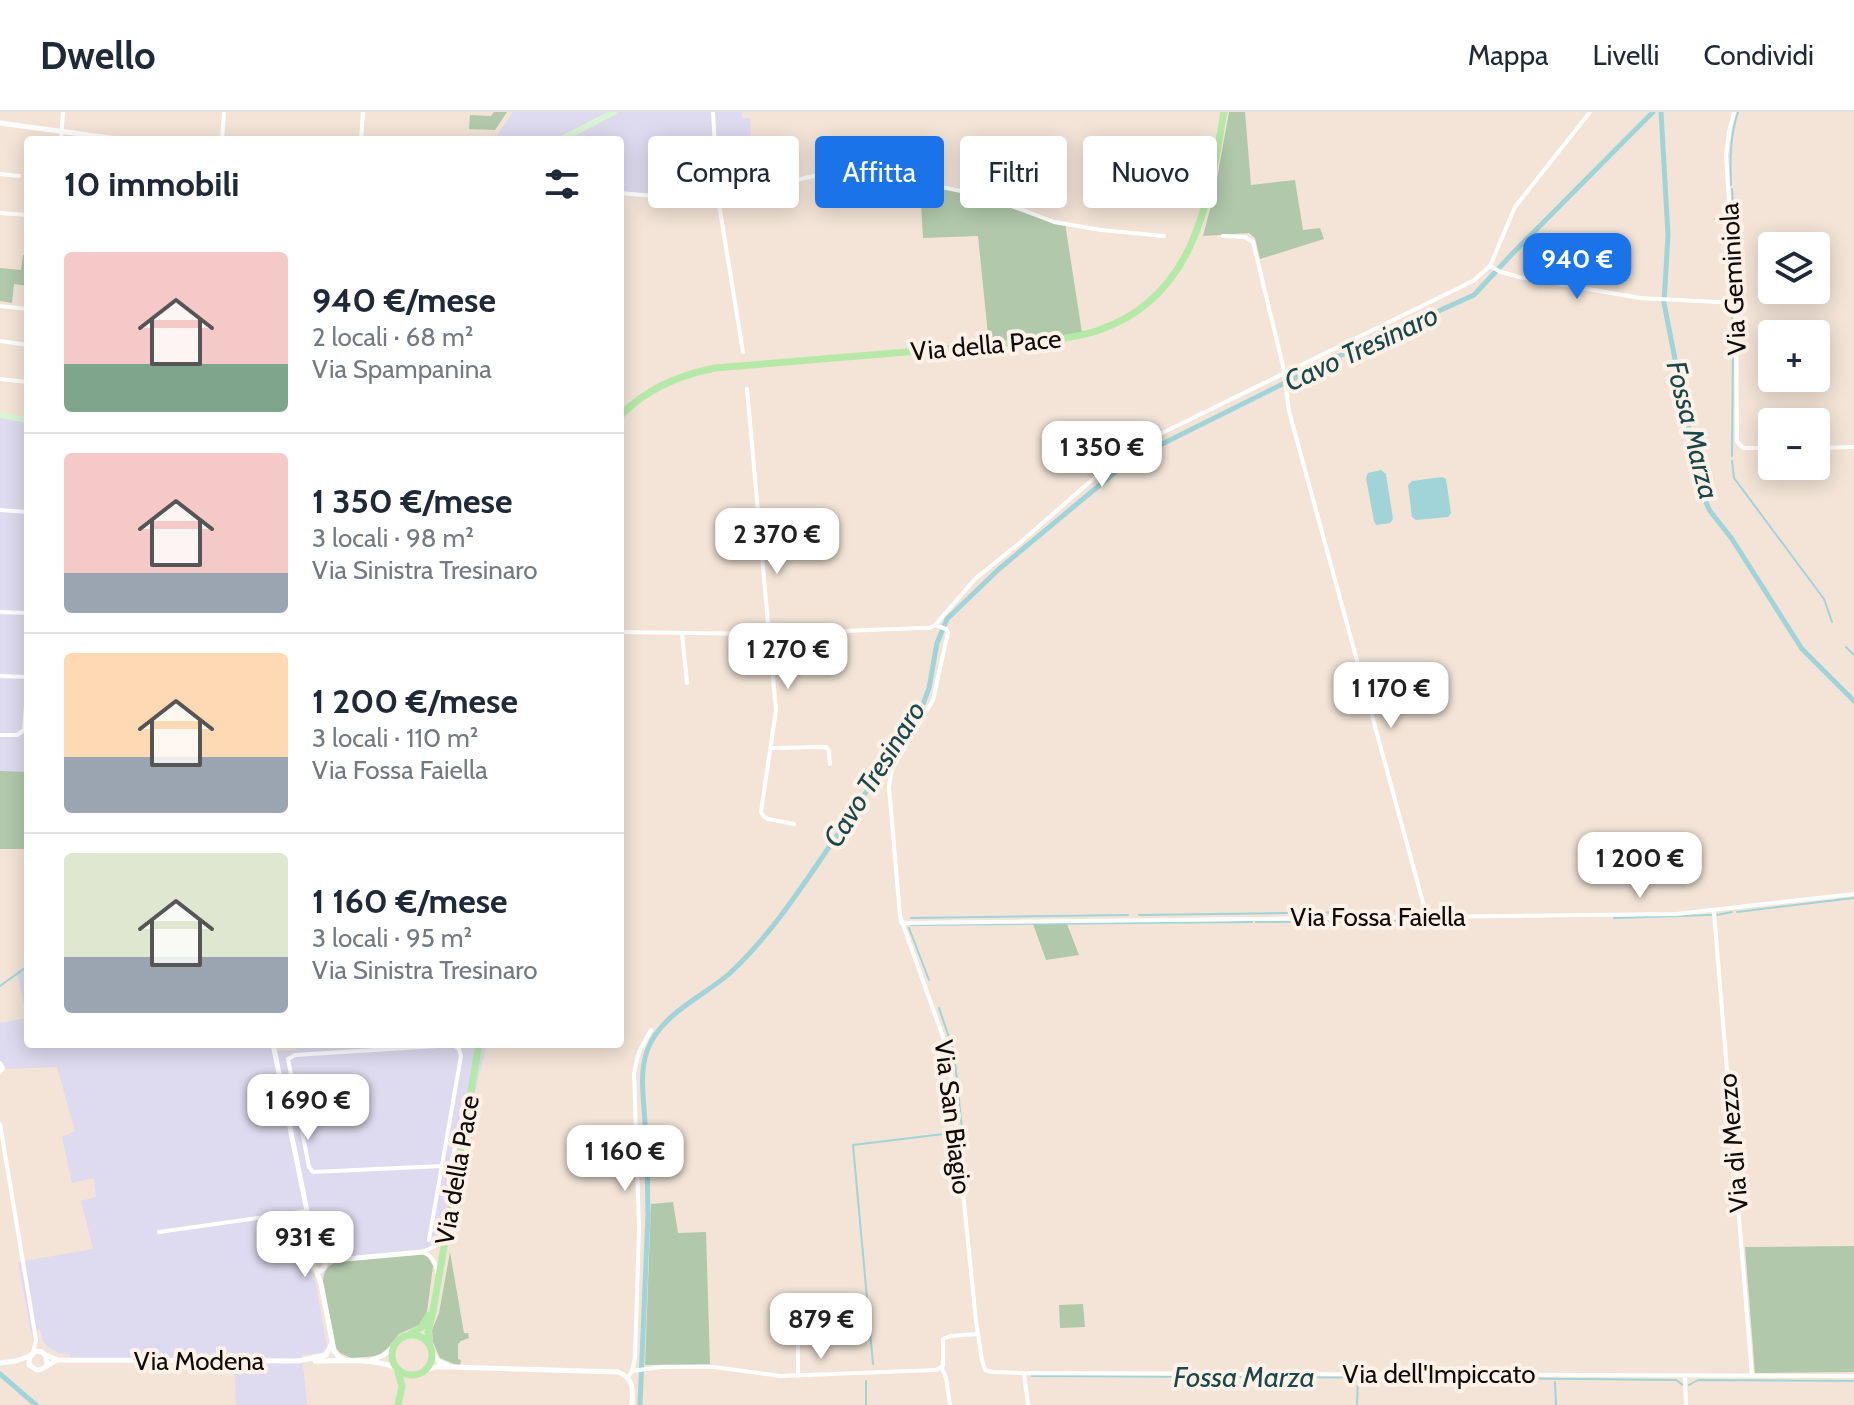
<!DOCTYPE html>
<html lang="it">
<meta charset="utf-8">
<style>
body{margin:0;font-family:Cabin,sans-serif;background:#f6f6f7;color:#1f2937;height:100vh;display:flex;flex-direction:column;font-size:30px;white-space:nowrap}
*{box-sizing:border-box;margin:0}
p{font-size:26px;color:#747a83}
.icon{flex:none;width:44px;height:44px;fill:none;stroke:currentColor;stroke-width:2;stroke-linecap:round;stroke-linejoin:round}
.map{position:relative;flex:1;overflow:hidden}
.drawer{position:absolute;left:24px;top:24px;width:600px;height:912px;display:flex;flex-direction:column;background:#fff;border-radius:8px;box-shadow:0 4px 20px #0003}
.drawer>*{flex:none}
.hud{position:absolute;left:648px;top:24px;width:760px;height:72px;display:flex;gap:16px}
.tools{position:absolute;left:1758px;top:120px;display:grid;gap:16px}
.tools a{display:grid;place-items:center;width:72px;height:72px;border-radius:8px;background:#fff;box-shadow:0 4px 20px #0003;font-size:40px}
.price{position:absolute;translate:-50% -68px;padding:0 18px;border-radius:16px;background:#fff;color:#222;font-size:26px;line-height:52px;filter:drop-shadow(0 2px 4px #0008)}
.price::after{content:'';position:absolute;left:50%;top:48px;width:24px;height:18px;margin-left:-12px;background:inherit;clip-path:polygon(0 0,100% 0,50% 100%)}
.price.selected{background:#1a73e8;color:#fff}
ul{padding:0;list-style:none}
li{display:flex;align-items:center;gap:24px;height:200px;padding:0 40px}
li+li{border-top:2px solid #e0e1e3}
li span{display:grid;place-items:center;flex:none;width:224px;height:160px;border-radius:8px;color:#555}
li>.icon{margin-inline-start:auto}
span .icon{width:96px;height:96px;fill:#fffc;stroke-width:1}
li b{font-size:34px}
h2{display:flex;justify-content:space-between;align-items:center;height:96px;padding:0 40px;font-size:34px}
.chip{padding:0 28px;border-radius:8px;background:#fff;box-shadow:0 4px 20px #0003;font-size:28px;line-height:72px}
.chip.selected{background:#1a73e8;color:#fff}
header{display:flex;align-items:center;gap:48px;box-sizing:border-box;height:112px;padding:0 40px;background:#fff;border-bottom:2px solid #e0e1e3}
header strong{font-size:38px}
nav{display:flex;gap:44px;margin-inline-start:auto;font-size:28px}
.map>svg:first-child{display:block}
</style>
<header>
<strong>Dwello</strong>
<nav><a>Mappa</a><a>Livelli</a><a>Condividi</a></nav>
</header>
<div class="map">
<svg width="1854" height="1293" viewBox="0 0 1854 1293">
<rect width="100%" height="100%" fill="#f3e4d7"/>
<!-- industrial -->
<path fill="#dedaef" d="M513,0h229v6h8l4,66 -71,15 -63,-5v-54h-126z
M0,304l28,6v350l-28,1z
M28,852v80h246l2,7 20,-1 1,-6h190l-39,157 -11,38 -6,8 -10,2 -113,12 1,7 5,6 13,73 -6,6 -19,2 5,50h-71l-2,-42 -163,-1 -1,-8 -11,-1 -10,-5 -6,-7 -3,-11 -9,2 -13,-70 75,-13 -12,-48 15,-4 -2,-19 -22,5 -10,-46 13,-6 -18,-64 -57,2v-46l27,-5 -10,-46z"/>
<!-- green -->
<path fill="#b1c8ab" d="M494,0h13l-12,18 -26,-1 1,-14 21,1z
M1229,0h16l6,73 44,-5 8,50 17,-2 4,11 -64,20 -5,-21 -6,-5 -46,3 12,-46z
M920,74l36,3 78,27 31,7 17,110 -93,12 -11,-109 -55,2z
M23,143h5v31l-14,-2 -2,19 -12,-2v-33l21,2z
M0,659l28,1v77h-28z
M1033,812h34l12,31 -33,5z
M673,1090l5,31 28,-1 4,132 -65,1 6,-161z
M1854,1134v126l-99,1 -10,-126z
M450,1140l14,81h4l1,5 -8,3 -3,3v15l3,1 -1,5 -6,-1 -14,-6 -7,-16 -1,-12 7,-17z
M423,1142l4,1 6,11 -6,46 -8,13 -20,9 -12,15 -9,7 -27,2 -11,-5 -4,-5 -13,-66c0,-12 6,-18 17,-21z
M1083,1192l2,23 -25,1 -1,-23z"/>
<!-- water -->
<path fill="#a0d4d8" d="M1381,358l5,4 7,45 -3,4 -14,2 -2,-4 -8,-43 2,-5z
M1442,365l4,2 5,34 -3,4 -32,3 -4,-3 -4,-32 4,-4z"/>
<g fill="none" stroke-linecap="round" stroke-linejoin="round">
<!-- stream -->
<path stroke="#a0d4d8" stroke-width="2" d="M1731,73c-1,-25 -1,-49 7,-73
M1732,77l8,120
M1732,200l1,25
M1732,344l1,-105
M1732,349l2,17 90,121 8,23
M1846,535l8,8
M1737,800l117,-14
M1139,803l226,-3
M1717,803l15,-3
M911,806l217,-3
M1614,806l97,-3
M1388,809h41
M1256,810l127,-1
M911,813l341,-3
M909,816l20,52
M0,874l28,-20
M939,896l15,44 8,77
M873,1252l-20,-219 99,-12
M1032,1264l424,2
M1468,1266l208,2 7,5
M1555,1270l1,23
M1689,1273l9,-5 156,1
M866,1293v-24
M1357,1293l1,-27"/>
<!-- canal -->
<path stroke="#a0d4d8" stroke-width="5" d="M1661,0l7,123 -4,68 21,107 19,88 6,13 22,28 70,110 52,52
M0,1262l36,31
M640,1293l8,-190c0,-30 -1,-61 -3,-91 -1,-24 -6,-50 2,-73 13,-37 56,-54 83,-78 43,-40 75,-91 108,-139 28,-43 58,-84 84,-127l7,-19 8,-45 10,-24 52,-50 120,-100 25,-16 195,-97 135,-61 38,-41 141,-142"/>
<!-- minor -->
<path stroke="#fff" stroke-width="4" d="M713,0l5,86 25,154
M1734,0l-5,20 -3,23 10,148 1,138 6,7h29
M61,28l2,-28
M222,28l2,-28
M361,28l2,-28
M0,62l19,2
M620,81l69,6 29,-1 96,-22 132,12 40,8 68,26 47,8 63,6
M0,101l28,2
M1223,124l22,1 8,5 30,124 6,45 138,506
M1490,154l11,6 18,5 121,21 95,5
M0,194l28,3
M0,229l28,4
M0,267l28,3
M747,277l22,245 151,-6h9l6,-3 11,4 2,3 -15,68 -41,69 -3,18 11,129 49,138 27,267 6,39 3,10 7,2 32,1 830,3
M1816,336l38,-1
M0,398l28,2
M0,500l28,1
M935,513l40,-46 47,-38 86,-75 21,-15 29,-16 315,-154 17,-15 25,-59 75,-95
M620,520l149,2 7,76 -15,102 3,5 4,2 26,5
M682,521l5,50
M0,564l28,1
M0,623h17l7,-5 4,-51
M771,636l55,-1 3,4 1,13
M1714,800l38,464
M901,811l776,-9 177,-20
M0,951l3,5 -3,4
M0,1012l36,216 -3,13
M451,1085c-4,-12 2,-23 -9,-31l9,-2 8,-33 4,-3
M159,1120l148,-21
M429,1128l32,-184 -2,-7 -5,-4 -159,10 -7,4 21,108 4,5 129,-6
M437,1160c-1,-10 -5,-16 -14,-20l12,-6 9,-15
M798,1220v44
M942,1256l4,10 4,27
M632,1259l30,-4h52l66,9 156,-6 7,-4v-27l7,-3 28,-2
M1024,1261l4,32
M1685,1264l1,29
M628,1265l4,-6 3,-13 4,-131 -5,-154 5,-21 12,-22"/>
<!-- tertiary -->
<path stroke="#fff" stroke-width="5" d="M0,11l125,17
M273,932l34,167 6,34 1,15
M324,1147l2,4 -2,5 -4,3 -6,-3 -1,-6 5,-5 17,3 88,-8
M316,1158l5,14 13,67 5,6 7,4
M44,1242l14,6 240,1 28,-6 6,-12
M433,1242l5,7 9,4
M371,1248l11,-4 11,-8
M315,1249c26,0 55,-3 80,6
M0,1251l16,-2 14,-5
M47,1253l-1,-9 -4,-4 -6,-1 -6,5 -1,9 8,5c7,0 13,-7 20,-10
M426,1258l9,-3h17l166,5c16,6 15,18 14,33"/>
<!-- secondary -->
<path stroke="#daf4d4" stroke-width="6" d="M560,28l54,-28
M0,303l28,5"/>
<!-- primary -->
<path stroke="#b4e9a8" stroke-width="7" d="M620,304c26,-27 59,-41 95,-48l336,-28c16,-2 32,-4 48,-10 97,-33 110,-131 125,-218
M392 1243a20 20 0 1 1 40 0a20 20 0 1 1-40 0Z
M409,1223l14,-9 5,-10
M430,1234l-2,-14 5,-21 46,-267
M398,1260l4,14 -4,19"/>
</g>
<g text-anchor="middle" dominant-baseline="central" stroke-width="8" stroke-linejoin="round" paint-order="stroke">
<!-- street labels -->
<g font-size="26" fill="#100b07" stroke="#fef2e8">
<text transform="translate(1733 167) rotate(-93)">Via Geminiola</text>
<text transform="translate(986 233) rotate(-5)">Via della Pace</text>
<text x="1378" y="805">Via Fossa Faiella</text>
<text transform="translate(953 1005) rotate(83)">Via San Biagio</text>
<text transform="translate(1733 1031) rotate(-95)">Via di Mezzo</text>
<text transform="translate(457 1058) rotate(-80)">Via della Pace</text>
<text x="199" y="1249">Via Modena</text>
<text x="1439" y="1262">Via dell'Impiccato</text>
</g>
<!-- water labels -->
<g font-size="28" font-style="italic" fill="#19484c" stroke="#fef2e8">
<text transform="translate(1361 236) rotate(-25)">Cavo Tresinaro</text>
<text transform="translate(1693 318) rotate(76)">Fossa Marza</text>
<text transform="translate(874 662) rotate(-58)">Cavo Tresinaro</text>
<text x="1244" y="1265">Fossa Marza</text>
</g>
</g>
</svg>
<div class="tools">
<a><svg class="icon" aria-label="layers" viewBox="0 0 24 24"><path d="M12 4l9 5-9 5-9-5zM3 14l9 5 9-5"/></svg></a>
<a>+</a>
<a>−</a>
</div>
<b class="price selected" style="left:1577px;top:189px">940 €</b>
<b class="price" style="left:1102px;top:377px">1 350 €</b>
<b class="price" style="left:777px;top:464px">2 370 €</b>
<b class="price" style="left:788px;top:579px">1 270 €</b>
<b class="price" style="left:1391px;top:618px">1 170 €</b>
<b class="price" style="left:1640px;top:788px">1 200 €</b>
<b class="price" style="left:308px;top:1030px">1 690 €</b>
<b class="price" style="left:625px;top:1081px">1 160 €</b>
<b class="price" style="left:305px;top:1167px">931 €</b>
<b class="price" style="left:821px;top:1249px">879 €</b>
<div class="hud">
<a class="chip">Compra</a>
<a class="chip selected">Affitta</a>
<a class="chip">Filtri</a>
<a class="chip">Nuovo</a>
</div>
<section class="drawer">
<h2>10 immobili<svg class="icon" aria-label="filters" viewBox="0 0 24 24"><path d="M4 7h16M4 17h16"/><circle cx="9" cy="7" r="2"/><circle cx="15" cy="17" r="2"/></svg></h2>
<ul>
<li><span style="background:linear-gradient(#f6c9c9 70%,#7fa58c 0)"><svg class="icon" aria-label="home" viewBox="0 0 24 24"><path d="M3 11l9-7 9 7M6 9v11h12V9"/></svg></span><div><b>940 €/mese</b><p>2 locali · 68 m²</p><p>Via Spampanina</p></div></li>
<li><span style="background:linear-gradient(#f6c9c9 75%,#9aa5b1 0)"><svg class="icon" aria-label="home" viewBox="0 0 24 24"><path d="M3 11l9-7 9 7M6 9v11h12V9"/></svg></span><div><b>1 350 €/mese</b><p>3 locali · 98 m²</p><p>Via Sinistra Tresinaro</p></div></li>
<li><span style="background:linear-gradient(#ffd9b3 65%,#9aa5b1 0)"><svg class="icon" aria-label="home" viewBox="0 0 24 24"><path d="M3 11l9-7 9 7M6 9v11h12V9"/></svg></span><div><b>1 200 €/mese</b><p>3 locali · 110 m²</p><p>Via Fossa Faiella</p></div></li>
<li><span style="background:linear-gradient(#dfe7d0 65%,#9aa5b1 0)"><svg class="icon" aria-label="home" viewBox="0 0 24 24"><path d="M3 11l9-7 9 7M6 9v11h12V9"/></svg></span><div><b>1 160 €/mese</b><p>3 locali · 95 m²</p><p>Via Sinistra Tresinaro</p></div></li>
</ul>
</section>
</div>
